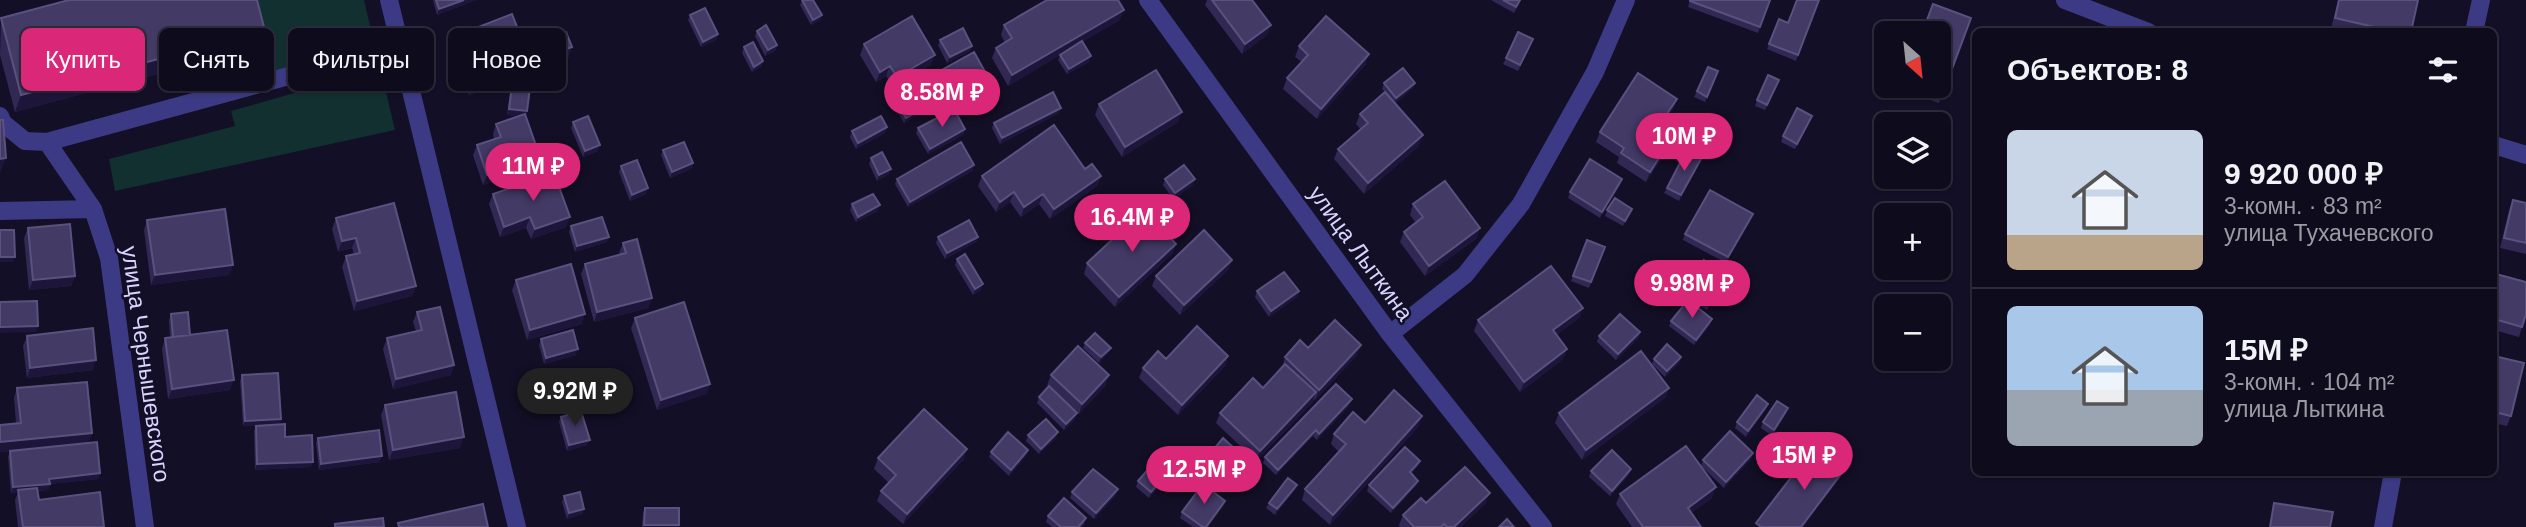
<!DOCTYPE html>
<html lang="ru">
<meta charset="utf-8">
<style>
body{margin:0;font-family:Arial,sans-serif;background:#1c1929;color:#f1f3f6;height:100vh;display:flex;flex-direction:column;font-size:26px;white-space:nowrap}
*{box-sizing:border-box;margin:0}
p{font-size:23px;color:#9b9ba3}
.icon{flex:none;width:38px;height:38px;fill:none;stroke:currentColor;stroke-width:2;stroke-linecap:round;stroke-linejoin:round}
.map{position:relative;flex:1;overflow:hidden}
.sheet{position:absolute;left:1972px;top:28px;width:525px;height:448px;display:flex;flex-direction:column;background:#0e0b1c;border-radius:10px;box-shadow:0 2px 5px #0004,0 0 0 2px #2e2b3b}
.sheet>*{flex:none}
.banner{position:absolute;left:21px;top:28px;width:665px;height:63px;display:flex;gap:14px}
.needle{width:46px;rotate:153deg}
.buttons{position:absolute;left:1874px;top:21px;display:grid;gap:14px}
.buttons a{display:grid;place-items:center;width:77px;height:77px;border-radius:10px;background:#0e0b1c;box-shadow:0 2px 5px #0004,0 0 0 2px #2e2b3b;font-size:35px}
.price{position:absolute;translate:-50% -60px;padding:0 16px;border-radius:24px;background:#db2777;color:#fff;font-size:23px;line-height:46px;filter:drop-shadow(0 2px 4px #0008)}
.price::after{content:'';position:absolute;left:50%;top:42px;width:21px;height:16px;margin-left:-10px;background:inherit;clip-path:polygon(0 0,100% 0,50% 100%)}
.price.current{background:#222;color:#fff}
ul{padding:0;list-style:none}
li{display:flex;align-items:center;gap:21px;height:175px;padding:0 35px}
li+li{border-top:2px solid #2e2b3b}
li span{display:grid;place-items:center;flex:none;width:196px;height:140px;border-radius:10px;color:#555}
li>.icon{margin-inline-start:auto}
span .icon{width:84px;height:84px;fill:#fffc;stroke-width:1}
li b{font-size:30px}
h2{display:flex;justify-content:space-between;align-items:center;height:84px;padding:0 35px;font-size:30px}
.pill{padding:0 24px;border-radius:10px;background:#0e0b1c;box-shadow:0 2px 5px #0004,0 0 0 2px #2e2b3b;font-size:24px;line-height:63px}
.pill.current{background:#db2777;color:#fff}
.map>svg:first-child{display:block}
</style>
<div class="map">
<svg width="2526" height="527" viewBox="0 0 2526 527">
<rect width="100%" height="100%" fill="#130f26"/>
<!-- green -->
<path fill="#12302f" d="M254,0h110l31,130 -280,61 -6,-32 126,-33 -4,-15 88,-25 -7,-24 -88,24 -5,-18 50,-15z"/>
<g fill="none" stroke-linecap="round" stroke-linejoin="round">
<!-- minor -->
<path stroke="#3d3a85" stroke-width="18" d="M389,0l128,527
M1148,0l242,334 153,193
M2065,0l83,32
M2474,32l7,-32
M0,116l3,7 22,18 22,1 260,-71
M2494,145l32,10
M93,209l16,49 36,269
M0,211l93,-2 -46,-67
M1390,334l75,-59 56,-71 74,-132 31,-72
M2383,527l10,-55"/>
</g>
<!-- wall -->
<path fill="#312854" d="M433,0h43l-39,15z
M802,0l20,15 -2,5 -9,5 -11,-20z
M1207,0h45l15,35 -25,19 -37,-49z
M1491,0h30l-7,13z
M1690,0h80l-12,33 -70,-26z
M1819,0l-23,61 -29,-12 12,-30 9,4z
M2338,0h80l-7,32h-67l-13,-3z
M690,15l28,19 -2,6 -15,7 -13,-27z
M1,18l264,13 -6,16 -244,65 -15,-57z
M1971,18l-32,85 -48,-17h48z
M1120,20l-38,22 7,20 -22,12 -9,-14 2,-5 -52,31 -16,-28 4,-10 9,-5 -4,-8 3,-10z
M757,31l20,14 -2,6 -10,5 -10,-20z
M455,36l70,11h47l-4,11 -99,37 -18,-48z
M940,40l32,6 -2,5 -23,12 -9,-18z
M864,44l67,21 -38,22 -7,-11 -10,6 -16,-27z
M1531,45l-13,26 -15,-7 3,-6z
M1299,46l67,18 -49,55 -34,-30 4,-11 15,-16 -7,-5z
M744,47l19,14 -2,6 -9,5 -10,-19z
M1718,71l-13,31 -11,-5 3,-6z
M933,75l60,11 -2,6 -36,20 10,17 -2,6 -35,19 -12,-21 2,-5 31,-16 -18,-31z
M1384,83h31l-2,5 -18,15 24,43 -55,48 -30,-35 4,-10 23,-19 -5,-6 4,-10 25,-22 -3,-3z
M1777,85l-12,25 -10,-4 2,-6z
M512,86l15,25 -1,5 10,51 -53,18 -10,-30 4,-10 17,-6 -1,-5 3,-10 24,-8 -13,-1 3,-23z
M896,99l35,5 -3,5 -24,14 -10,-18z
M1677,99l-4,10 -11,16 9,19 -25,38 -29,-19 2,-6 -23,-15 4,-10z
M1099,104l79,18 -56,35 -27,-42z
M1059,113l-59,31 -8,-16 2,-5z
M1812,116l-17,33 -14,-7 2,-6z
M573,122l25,29 -15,6 -12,-29z
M887,127l-2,6 -29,16 -6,-12 2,-6z
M663,150l30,13 -2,6 -21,9 -9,-23z
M871,158l18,16 -12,7 -8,-17z
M1701,159l-22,42 -15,-8 3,-5z
M974,165l-2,6 -64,36 -13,-23 2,-5z
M621,166l25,28 -16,7 -11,-29z
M1085,169l16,7 -4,10 -47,33 -11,-15 -18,13 -11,-15 -14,10 -18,-26 4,-10z
M1165,179l28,6 -20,14 -10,-14z
M1622,179l-2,6 -20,33 -32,-20 2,-6z
M493,194l73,33 -35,12 -5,-11 -26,9 -11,-33z
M2513,200l13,3v51l-26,-6 9,-38z
M852,204l26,7 -22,11 -6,-12z
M1413,204l64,34 -52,38 -25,-34 4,-10 12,-9 -6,-8z
M1632,209l-9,17 -18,-10 2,-6z
M1753,214l-2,5 -25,44 -43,-23 2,-6z
M336,218l80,68 -4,10 -58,15 -12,-44 4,-11 8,-2 -2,-6 -14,4 -6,-23z
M147,220l86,45 -4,10 -78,10 -7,-55z
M571,226l36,16 -32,10 -6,-20z
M28,228l47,48 -4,10 -42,4 -5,-52z
M938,237h40l-2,5 -31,17 -9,-16z
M1587,240l18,7 -16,41 -18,-7z
M623,243l29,55 -4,10 -54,14 -13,-48 4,-10 35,-9 -1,-2z
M1176,244l-4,10 -57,53 -31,-33 3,-11z
M957,259l24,31 -8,5 -18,-30z
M1232,260l-4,10 -48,45 -28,-29 4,-10z
M2496,274l26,53 -3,10 -25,-7v-49z
M1728,275l-2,6 -19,29 -23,-15 2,-6z
M516,280l66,44 -55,16 -15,-50z
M1257,291h42l-2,6 -28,20 -14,-20z
M1583,308l-4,10 -23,17 11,14 -4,10 -43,33 -46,-61 4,-11z
M417,312l37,53 -3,10 -58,14 -10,-40 4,-11 29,-7 -3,-9z
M171,314l19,21 40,55 -62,9 -6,-50 3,-11h5l-1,-18z
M635,318l75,66 -4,10 -49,16 -26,-82z
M1671,321l39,4 -16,20 -25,-19z
M1640,332l-2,6 -22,22 -19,-18 2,-6z
M27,336l66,34 -66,8 -4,-32z
M541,339l35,16 -32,9 -5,-19z
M1085,343l23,10 -9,10 -16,-15z
M1308,348l49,7 -42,45 -1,-1 -2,4 -56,58 -40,-38 4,-10 43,-25 19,-20 3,-11z
M1228,356l-3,10 -47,49 -39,-37 4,-10 23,-9z
M2494,356l17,60 -4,10 -13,-3z
M1681,357l-2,6 -14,14 -13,-13 2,-5z
M242,375l39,44 -2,6 6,12 26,30 -56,3 -1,-39 2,-5h-13l-3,-45z
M1051,375l55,10 -27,29 -12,-11 8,16 -11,11 -27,-27 2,-6 10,-11 -2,-1z
M17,388l75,45 -4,10 -88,9v-27l16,-2 -2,-25z
M1669,388l-4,10 -83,62 -27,-37 4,-10z
M1768,404l-2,5 -20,28 -11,-9 2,-6z
M385,405l75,43 -71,12 -8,-45z
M1350,405l-33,35 -4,-4 -37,39 -13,-12 2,-6z
M1786,414l-14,22 -11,-8 2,-6z
M561,417l26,28 -20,6 -8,-29z
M1365,423l54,3 -89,99 -28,-25 3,-11 34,-37 -8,-8 3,-10z
M1028,435l28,3 -17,16 -13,-13z
M318,438l62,24 -61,8 -3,-27z
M10,451l90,22 -2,6 -48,5 -2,6 -10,1 1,9 65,27h-86l-3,-27 3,-8 -7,1 -3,-36z
M991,452l35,4 -17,20 -20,-19z
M1753,453l-2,6 -27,29 -23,-22 2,-6z
M1233,454l-19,23 -12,-10 2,-6z
M878,458l86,1 -61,65 -26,-23 4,-10 8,-8 -15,-14z
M1418,466l-7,8 5,12 -25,27 -24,-22 2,-6z
M1249,469l-16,19 -9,-9 2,-6z
M1170,470l-2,6 -19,22 -13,-11 2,-6z
M1591,471l38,4 -19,21 -21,-19z
M2159,472h12l-1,4z
M1297,485l-2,5 -20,25 -9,-7 3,-5z
M1072,492l44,3 -22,24 -24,-21z
M1620,494l92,4 -21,15 10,14h-69l-16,-23z
M564,496l20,13 -2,5 -15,5 -5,-17z
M1426,503h60l-25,24h-61l-1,-2 4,-10z
M1223,506l-15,21h-15l-13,-9 2,-6z
M645,508l34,17 -1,2h-36l1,-14z
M1048,516l38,2 -2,6 -3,3h-29l-6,-5z"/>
<!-- shaded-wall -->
<path fill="#1d163a" d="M464,0h12l-39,15 2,-6z
M1124,10l-4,10 -112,66 4,-11z
M822,15l-2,5 -9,5 2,-5z
M1271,25l-4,10 -25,19 3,-10z
M265,31l-6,16 -244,65 6,-17z
M718,34l-2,6 -15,7 2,-5z
M777,45l-2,6 -10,5 3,-6z
M972,46l-2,5 -23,12 3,-6z
M572,47l-4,11 -99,37 4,-10z
M1369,54l-3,10 -49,55 4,-10z
M935,55l-4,10 -38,22 4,-10z
M1091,56l-2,6 -22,12 2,-5z
M763,61l-2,6 -9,5 2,-5z
M890,66l-4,10 -10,6 4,-10z
M1415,83l-2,5 -19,15 2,-5z
M993,86l-2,6 -41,23 2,-6z
M1677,99l-4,10 -17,25 4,-10z
M931,104l-3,5 -24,14 2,-5z
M1061,108l-2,5 -59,31 2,-6z
M509,109l18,2 -2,6 -18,-2z
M1182,112l-4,10 -56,35 3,-10z
M887,127l-2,6 -29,16 2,-6z
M965,129l-2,6 -35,19 2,-5z
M1675,133l-4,11 -25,38 4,-10z
M1423,135l-4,11 -55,48 4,-11z
M600,145l-2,6 -15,6 2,-6z
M540,157l-4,10 -53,18 4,-10z
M6,158l-5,13 -1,1v-13z
M1701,159l-2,6 -20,36 2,-6z
M693,163l-2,6 -21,9 2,-6z
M974,165l-2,6 -64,36 2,-5z
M891,169l-2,5 -12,7 2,-6z
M1101,176l-4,10 -47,33 4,-10z
M1195,179l-2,6 -20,14 2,-6z
M1622,179l-2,6 -20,33 2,-6z
M648,188l-2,6 -16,7 2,-6z
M1014,192l-4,10 -14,10 4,-10z
M1043,194l-4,10 -18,13 3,-10z
M880,205l-2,6 -22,11 2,-5z
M1753,214l-2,5 -25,44 2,-6z
M530,217l-4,11 -26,9 4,-10z
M570,217l-4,10 -35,12 4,-10z
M1480,228l-3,10 -52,38 4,-10z
M609,237l-2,5 -32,10 2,-6z
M978,237l-2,5 -31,17 2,-6z
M356,238l-4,10 -14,4 4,-11z
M1176,244l-4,10 -57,53 4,-10z
M0,257h15l-2,5h-13z
M1232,260l-4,10 -48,45 4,-10z
M233,265l-4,10 -78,10 4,-10z
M1728,275l-2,6 -19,29 2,-6z
M75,276l-4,10 -42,4 4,-10z
M983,284l-2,6 -8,5 2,-6z
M416,286l-4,10 -58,15 3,-10z
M1299,291l-2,6 -28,20 2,-6z
M652,298l-4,10 -54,14 3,-10z
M1583,308l-4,10 -30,22 4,-10z
M585,314l-3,10 -55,16 3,-10z
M1712,319l-2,6 -16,20 2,-5z
M38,326l-2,6 -36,1v-6z
M1640,332l-2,6 -22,22 2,-6z
M1361,345l-4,10 -42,45 4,-10z
M1111,348l-3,5 -9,10 2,-6z
M578,349l-2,6 -32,9 2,-6z
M1567,349l-4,10 -43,33 4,-10z
M1228,356l-3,10 -47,49 4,-10z
M1681,357l-2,6 -14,14 2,-6z
M96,360l-3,10 -66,8 3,-10z
M454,365l-3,10 -58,14 3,-10z
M1109,375l-3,10 -27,29 3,-10z
M234,380l-4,10 -62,9 4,-10z
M710,384l-4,10 -49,16 4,-10z
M1669,388l-4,10 -83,62 4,-10z
M1316,392l-4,11 -56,58 4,-10z
M1352,399l-2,6 -33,35 2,-6z
M1768,404l-2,5 -20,28 2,-6z
M1788,408l-2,6 -14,22 2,-6z
M1077,413l-2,6 -11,11 2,-6z
M1422,416l-3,10 -89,99 3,-10z
M281,419l-2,6 -36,1 2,-5z
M1316,430l-3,6 -37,39 2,-5z
M1058,432l-2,6 -17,16 2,-5z
M92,433l-4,10 -88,9v-10z
M464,437l-4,11 -71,12 4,-10z
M590,440l-3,5 -20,6 2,-6z
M967,449l-3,10 -61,65 4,-10z
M1235,449l-2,5 -19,23 2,-6z
M1028,450l-2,6 -17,20 2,-6z
M1753,453l-2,6 -27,29 2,-6z
M382,456l-2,6 -61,8 2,-6z
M1420,461l-2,5 -10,12 2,-6z
M313,462l-2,5 -56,3 2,-6z
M1850,462l-2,6 -45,59h-2z
M1251,463l-2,6 -16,19 3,-6z
M1631,469l-2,6 -19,21 2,-5z
M1170,470l-2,6 -19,22 2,-6z
M100,473l-2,6 -48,5 -2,6 -29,2 -1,-2v2l-7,1 2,-6 36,-8z
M1418,481l-2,5 -25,27 2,-5z
M1297,485l-2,5 -20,25 2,-6z
M1716,487l-4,11 -28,20 4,-10z
M1118,489l-2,6 -22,24 2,-6z
M1490,493l-4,10 -25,24h-7z
M1225,501l-2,5 -15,21h-2z
M584,509l-2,5 -15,5 2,-6z
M644,525h35l-1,2h-35z"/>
<!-- building -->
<path fill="#433a66" stroke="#5a527e" stroke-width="2" d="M69,0h188l8,31 -244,64 -20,-77z
M436,0h28l-25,9z
M802,0h11l9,15 -9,5z
M1047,0h71l6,10 -112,65 -16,-27 16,-10 -8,-13z
M1212,0h40l19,25 -26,19z
M1503,0h17l-4,7z
M1690,0h80l-10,27 -70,-26z
M1797,0h22l-21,55 -29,-11 10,-25 9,4z
M2339,0h79l-7,32h-29l1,-3 -48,-11z
M1933,4l38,14 -28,75 -20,-7h16v-53h-17z
M705,8l13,26 -15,8 -13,-27z
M512,14l13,33 41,-15 6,15 -99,38 -18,-49z
M912,16l23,39 -38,22 -7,-11 -10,6 -16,-28z
M1326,16l43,38 -48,55 -34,-31 21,-23 -9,-9z
M766,25l11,20 -9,5 -11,-19z
M963,28l9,18 -22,11 -10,-17z
M1518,32l15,7 -13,26 -14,-7z
M1082,41l9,15 -22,13 -9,-14z
M753,42l10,19 -9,6 -10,-20z
M974,52l19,34 -41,23 -19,-34z
M1708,67l10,4 -11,26 -10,-6z
M1403,68l12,15 -19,15 -12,-15z
M1156,70l26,42 -57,35 -26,-43z
M1638,73l39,26 -17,25 15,9 -25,39 -29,-19 3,-5 -24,-16z
M1768,75l11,5 -12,25 -10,-5z
M512,86l18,2 -3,23 -18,-2z
M920,86l11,18 -25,14 -10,-19z
M1053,92l8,16 -59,30 -8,-15z
M1385,92l38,43 -55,48 -30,-34 30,-26 -8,-9z
M1797,108l15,8 -15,28 -14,-8z
M954,109l11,20 -35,20 -12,-21z
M525,114l15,43 -53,18 -10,-30 24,-8 -5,-13z
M588,116l12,29 -15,6 -12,-29z
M881,116l6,11 -29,16 -6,-12z
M0,120h3l3,38 -6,1z
M1054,125l31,44 7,-5 9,12 -47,33 -11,-15 -19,13 -10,-15 -14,10 -18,-26z
M684,142l9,21 -21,9 -9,-22z
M961,142l13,23 -64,37 -13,-23z
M1686,151l15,8 -20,36 -14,-7z
M882,152l9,17 -12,6 -8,-17z
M1590,159l32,20 -20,33 -32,-20z
M637,160l11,28 -16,7 -11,-29z
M1184,165l11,14 -20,14 -10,-14z
M554,173l16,44 -35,12 -5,-12 -26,10 -11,-33z
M1445,181l35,47 -51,38 -25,-34 19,-15 -10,-13z
M1710,190l43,24 -25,43 -43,-23z
M873,194l7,11 -22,12 -6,-13z
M1615,198l17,11 -7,12 -18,-11z
M2513,200l13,3v40l-22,-5z
M394,203l22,83 -59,15 -11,-45 14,-3 -4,-15 -14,3 -6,-23z
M225,209l8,56 -78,10 -8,-55z
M1144,210l32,34 -57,53 -32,-34z
M602,217l7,20 -32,9 -6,-20z
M969,220l9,17 -31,16 -9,-16z
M70,224l5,52 -42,4 -5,-52z
M0,230h14l1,27h-15z
M1204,230l28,30 -48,45 -28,-29z
M637,239l15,59 -55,14 -12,-48 41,-11 -3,-10z
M1587,240l18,7 -14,35 -18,-6z
M965,254l18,30 -8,5 -18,-30z
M1704,260l24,15 -19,29 -23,-15z
M571,264l14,50 -55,16 -14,-50z
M1551,266l32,42 -30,22 14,19 -43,33 -46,-62z
M1284,272l15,19 -28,20 -14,-20z
M2496,274l30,8v32l-4,13 -28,-8v-36z
M1688,300l24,19 -16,21 -25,-19z
M37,301l1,25 -38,1v-25z
M684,302l26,82 -49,16 -26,-82z
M440,307l14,58 -58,14 -9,-41 35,-8 -5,-18z
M188,312l2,23 -17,2 -2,-23z
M1620,314l20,18 -22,22 -19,-18z
M1335,320l26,25 -42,45 -34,-33 15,-17 8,8z
M1197,326l31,30 -46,49 -39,-37 15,-17 8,8z
M93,328l3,32 -66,8 -3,-32z
M227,330l7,50 -62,9 -7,-51z
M573,330l5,19 -32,9 -5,-19z
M1095,333l16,15 -10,9 -16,-14z
M1667,344l14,13 -14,14 -13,-12z
M1078,346l31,29 -27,29 -31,-29z
M1641,351l28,37 -83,62 -27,-37z
M2494,356l30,7 -13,53 -17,-4z
M1285,364l31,28 -56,59 -40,-38 33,-35 10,10z
M278,373l3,46 -36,2 -3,-46z
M87,382l5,51 -92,9v-17l21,-2 -4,-35z
M1336,384l16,15 -33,35 -3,-4 -38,40 -13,-13z
M1049,386l28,27 -11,11 -27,-27z
M1394,390l28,26 -89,99 -28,-26 41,-45 -12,-10 19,-22 12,11z
M456,392l8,45 -71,13 -8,-45z
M1757,395l11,9 -20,27 -11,-9z
M1777,401l11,7 -14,22 -11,-8z
M924,409l43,40 -60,65 -26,-23 15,-16 -18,-17z
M581,411l9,29 -21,5 -8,-28z
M1046,419l12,13 -17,17 -13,-14z
M285,424v13l27,-2 1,27 -56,2 -1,-38z
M379,430l3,26 -61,8 -3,-26z
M1730,431l23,22 -27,29 -23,-22z
M1008,432l20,18 -17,20 -20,-18z
M1223,438l12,11 -19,22 -12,-10z
M97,442l3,31 -51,6 1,5 -37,3 -3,-36z
M1686,446l30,41 -28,21 13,19h-58l-23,-33z
M1829,446l21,16 -49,65h-40l-5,-4 43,-56 9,6z
M1405,447l15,14 -10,11 8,9 -25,27 -24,-23z
M1612,450l19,19 -19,22 -21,-20z
M1242,455l9,8 -15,19 -10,-9z
M1158,458l12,12 -19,22 -13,-11z
M1465,467l25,26 -36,34h-7l-3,-3 -3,3h-27l-11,-12 18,-17 5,5z
M1093,469l25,20 -22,24 -24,-21z
M1288,478l9,7 -20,24 -8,-6z
M1203,484l22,17 -19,26h-3l-21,-15z
M37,488l2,12 61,-8 4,35h-81l-5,-37z
M580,492l4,17 -15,4 -5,-17z
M1064,498l22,20 -8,9h-17l-13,-11z
M2274,503l59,9 -3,15h-60z
M483,504l5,23h-89l-1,-4z
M645,508h34v17h-35z
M383,518l1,9h-49v-3z
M1507,519l7,8h-15z"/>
<g text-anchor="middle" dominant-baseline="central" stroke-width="5" stroke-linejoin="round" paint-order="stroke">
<!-- street labels -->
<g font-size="23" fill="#d9d4ff" stroke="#130f26">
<text transform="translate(1361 253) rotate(54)">улица Лыткина</text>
<text transform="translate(146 364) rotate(82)">улица Чернышевского</text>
</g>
</g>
</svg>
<div class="buttons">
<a><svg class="needle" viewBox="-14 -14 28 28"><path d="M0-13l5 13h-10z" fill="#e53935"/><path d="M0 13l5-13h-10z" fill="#9b9ba3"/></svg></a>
<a><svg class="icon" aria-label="layers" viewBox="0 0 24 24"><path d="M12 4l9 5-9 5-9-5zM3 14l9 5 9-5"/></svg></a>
<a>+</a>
<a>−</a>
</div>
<b class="price" style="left:942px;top:129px">8.58M ₽</b>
<b class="price" style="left:1684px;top:173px">10M ₽</b>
<b class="price" style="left:533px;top:203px">11M ₽</b>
<b class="price" style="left:1132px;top:254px">16.4M ₽</b>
<b class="price" style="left:1692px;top:320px">9.98M ₽</b>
<b class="price current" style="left:575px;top:428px">9.92M ₽</b>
<b class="price" style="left:1804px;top:492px">15M ₽</b>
<b class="price" style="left:1204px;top:506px">12.5M ₽</b>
<div class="banner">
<a class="pill current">Купить</a>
<a class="pill">Снять</a>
<a class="pill">Фильтры</a>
<a class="pill">Новое</a>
</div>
<section class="sheet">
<h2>Объектов: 8<svg class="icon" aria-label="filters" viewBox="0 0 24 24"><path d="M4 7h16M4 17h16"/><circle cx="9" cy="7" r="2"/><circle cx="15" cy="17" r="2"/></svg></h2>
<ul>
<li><span style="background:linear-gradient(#c9d6e8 75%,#b9a48a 0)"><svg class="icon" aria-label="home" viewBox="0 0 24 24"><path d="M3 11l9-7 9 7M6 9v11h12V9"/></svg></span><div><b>9 920 000 ₽</b><p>3-комн. · 83 m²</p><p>улица Тухачевского</p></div></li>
<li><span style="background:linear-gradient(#a9c7e8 60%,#9aa5b1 0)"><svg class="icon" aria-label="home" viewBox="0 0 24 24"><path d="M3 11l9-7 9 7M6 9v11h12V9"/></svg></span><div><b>15M ₽</b><p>3-комн. · 104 m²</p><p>улица Лыткина</p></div></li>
</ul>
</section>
</div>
